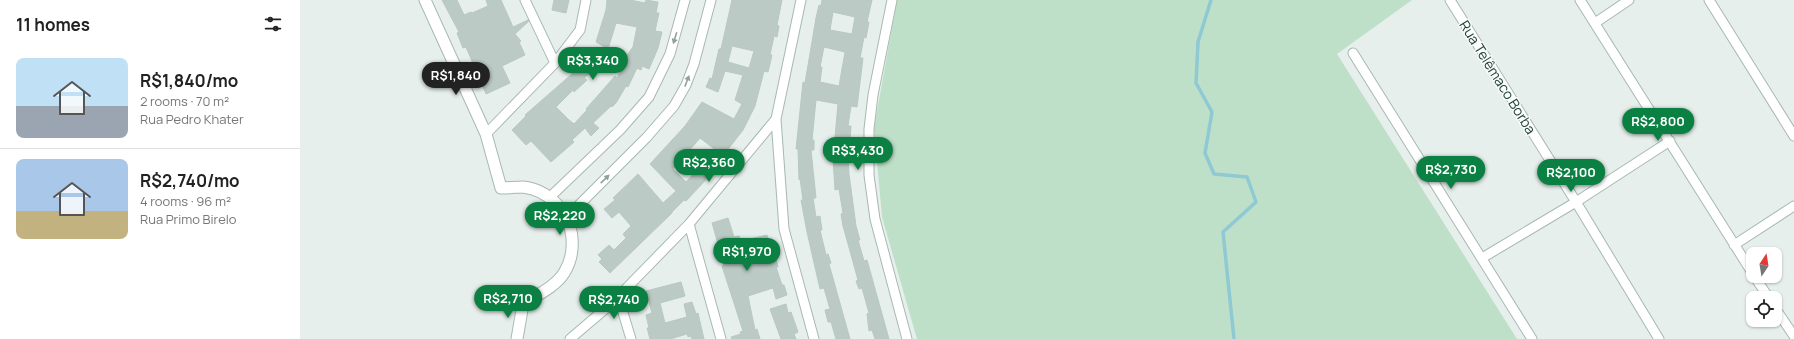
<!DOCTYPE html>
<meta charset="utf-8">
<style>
body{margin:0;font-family:Manrope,sans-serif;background:#f6f6f6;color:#222;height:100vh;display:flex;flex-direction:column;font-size:15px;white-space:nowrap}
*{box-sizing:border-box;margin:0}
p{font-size:13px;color:#767676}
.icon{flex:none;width:22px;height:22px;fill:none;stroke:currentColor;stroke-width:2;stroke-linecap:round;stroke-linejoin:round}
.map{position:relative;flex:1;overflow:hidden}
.drawer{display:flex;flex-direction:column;background:#fff;width:300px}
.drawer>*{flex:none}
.needle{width:26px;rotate:12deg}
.fabs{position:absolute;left:1446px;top:247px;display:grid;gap:8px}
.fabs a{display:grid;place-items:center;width:36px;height:36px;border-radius:8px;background:#fff;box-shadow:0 1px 3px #0004;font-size:20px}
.price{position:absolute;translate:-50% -34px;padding:0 9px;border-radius:14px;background:#0b8043;color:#fff;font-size:13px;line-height:26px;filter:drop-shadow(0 1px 2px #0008)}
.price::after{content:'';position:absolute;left:50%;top:24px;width:12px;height:9px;margin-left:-6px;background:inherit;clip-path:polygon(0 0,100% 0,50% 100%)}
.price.selected{background:#222;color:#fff}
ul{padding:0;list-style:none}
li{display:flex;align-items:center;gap:12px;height:100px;padding:0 16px}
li+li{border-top:1px solid #e0e0e0}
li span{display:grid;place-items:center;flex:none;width:112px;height:80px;border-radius:8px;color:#555}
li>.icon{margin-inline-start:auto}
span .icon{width:48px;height:48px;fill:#fffc;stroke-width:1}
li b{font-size:17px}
h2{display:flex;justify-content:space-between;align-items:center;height:48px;padding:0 16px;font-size:17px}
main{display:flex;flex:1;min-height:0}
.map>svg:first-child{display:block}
</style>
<main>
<section class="drawer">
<h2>11 homes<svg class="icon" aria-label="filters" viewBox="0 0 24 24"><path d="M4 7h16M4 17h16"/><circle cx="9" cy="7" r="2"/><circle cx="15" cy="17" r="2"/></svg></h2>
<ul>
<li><span style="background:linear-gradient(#bfe0f5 60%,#9aa5b1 0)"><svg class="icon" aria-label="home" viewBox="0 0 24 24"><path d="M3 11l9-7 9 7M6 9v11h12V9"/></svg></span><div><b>R$1,840/mo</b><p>2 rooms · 70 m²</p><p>Rua Pedro Khater</p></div></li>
<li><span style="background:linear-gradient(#a9c7e8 65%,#c2b280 0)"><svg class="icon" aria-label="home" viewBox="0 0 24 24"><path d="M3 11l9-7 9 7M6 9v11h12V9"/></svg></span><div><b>R$2,740/mo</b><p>4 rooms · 96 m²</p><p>Rua Primo Birelo</p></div></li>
</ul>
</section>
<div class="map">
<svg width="1494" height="339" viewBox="0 0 1494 339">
<rect width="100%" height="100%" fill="#e6efeb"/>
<!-- green -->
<path fill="#bfe0c8" d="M597,0h515l-75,54 180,285h-600l-35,-122 -8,-89z"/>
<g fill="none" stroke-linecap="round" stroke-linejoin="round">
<!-- stream -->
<path stroke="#8ec9d4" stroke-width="3.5" d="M911,0l-13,42 -2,41 16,29 -7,41 9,21 33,3 9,25 -33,30 11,107"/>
</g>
<!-- building -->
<path fill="#bbcac4" stroke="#b8c9c2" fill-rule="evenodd" d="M142,0h15l7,15 7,-3 1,1 16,-7 -2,-6h15l12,27 15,-7 1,1 -14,13 6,7 -2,1 6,13 -23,11 8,17 -24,11 -20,-47 -3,1 -6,-15 2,-1z
M254,0h15l-3,13 -14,-3z
M307,0h23l15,3 1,-3 12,2 -2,11h3l-4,18 7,1 -4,16 -9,21 -7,-3 -1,4 -4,-2 -9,19 -2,-1 -10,17 -4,4 -1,-1 -18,17 6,5 -8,8 -6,-8 -13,12 2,2 -23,20 -20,-21 -5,4 -14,-15 14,-14 -1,-1 48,-42 -1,-1 19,-18 10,9 -17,15 3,2 -13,12 -1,-2 -17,17 13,13 5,4 13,-14 -1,-1 29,-33 2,2 9,-17 -2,-2 9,-12 4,-20 -21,-4 -8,26 -12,-7 10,-32z
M432,0h50l-5,25 2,1 -2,11 -3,-1 -4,19h2l-4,17 -4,-1 -9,35 -12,24 -24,31 3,3 -8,9 -1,-1 -27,29 -2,-1 -12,12v1l-62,60 -11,-11 3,-3 -4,-4 11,-10 5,5 12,-12 -3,-4 8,-8 -12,-14 -7,6 -8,-9 11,-9 -2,-2 25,-24 25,29 13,-12 -26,-27 35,-38 17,-24 32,17 8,-15 -7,-4 8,-25 -18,-4 -7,21 -12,-5 4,-9 2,1 7,-30h2zM432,46l22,5 -5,17 -21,-6zM400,138l17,13 -15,18 -2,-2 -14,15 -13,-13z
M522,0h50l-5,22h2l-3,16 -2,-1 -4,21h3l-6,49 -6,-1 -3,20h3l-1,15h7v12l-9,1 1,20 7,52 4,14h-2l6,21 3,-1 22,79h-14l-3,-9 -3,1 -2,-17 2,-1 -7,-25 -3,1 -3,-8 2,-1 -15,-54 -2,-12 2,-1 -4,-24 -4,1 -2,-31 5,-55 -22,-4 -4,40h2v10h-3l5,48h-3l3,19 4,-1 2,14h-2l6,25 2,-1 3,9 -2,1 21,75h-14l-5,-17h-3l-3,-12 5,-1 -6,-21 -4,1 -13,-57 -6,-32h2l-3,-21 -1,1 -1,-31h-2l7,-67 2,1 11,-65 3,-13 2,1zM533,12l22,5 -3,17 -22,-4zM524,47l21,5 -6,34 -19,-4 2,-15h-2z
M428,218l6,19 5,-1 2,5 26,-6 4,16h3l4,16h-2l6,18h2l3,10 -11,4 -3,-11 -25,8 7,34 2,-1 3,10h-28l-1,-2 10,-3 -1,-2 3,-1 -21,-65 2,-1 -12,-42z
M381,282l4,14 -25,7 5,20 22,-6 -3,-13 8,-2 4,12 2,-1 6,26h-12l-1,-3 -3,1 -1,-3 -17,5h-20l-3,-11h2l-3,-13 6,-2 -6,-22z
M486,304l2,9 3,-1 7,20 -4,2 2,5h-15l-11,-30z"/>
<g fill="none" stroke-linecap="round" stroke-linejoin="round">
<!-- minor casing -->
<g stroke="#a8b8b2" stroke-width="11">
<path id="minor" d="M225,0l30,63
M592,0l-19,95 -4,34v46l6,44 32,120
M1150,0l126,202 83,137
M1280,0l173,274
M1409,0l85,136
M1295,23l34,-23
M1053,53l179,286
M476,119l8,110 30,110
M186,134l69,-71 25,-33 6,-30
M249,198l71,-68 29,-33 21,-43 15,-54
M267,217l80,-80 27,-31 12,-21 8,-21 17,-64
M389,224l32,115
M1434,245l60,-39
M1182,258l94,-56 94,-61
M1454,276l15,22
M318,296l13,43
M1475,308l19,28
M270,339l41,-35 78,-80 87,-105 25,-119"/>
</g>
<!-- tertiary casing -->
<g stroke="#a8b8b2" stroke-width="13">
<path id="tertiary" d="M125,0l61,134 15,54c7,0 15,-1 22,-1 26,3 47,25 49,51 1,12 -1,24 -8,35 -9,14 -27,22 -41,31l-6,35"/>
</g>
<!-- minor -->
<use href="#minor" stroke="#fff" stroke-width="9"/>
<!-- tertiary -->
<use href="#tertiary" stroke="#fff" stroke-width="11"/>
</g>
<!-- one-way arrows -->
<defs><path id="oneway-solid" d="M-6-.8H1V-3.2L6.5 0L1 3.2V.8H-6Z"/></defs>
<g fill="#92a09c">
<use href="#oneway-solid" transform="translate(375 38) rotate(107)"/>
<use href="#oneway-solid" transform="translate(387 81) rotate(-69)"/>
<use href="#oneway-solid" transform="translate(305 179) rotate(-44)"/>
</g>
<g text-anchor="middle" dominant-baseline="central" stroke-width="3" stroke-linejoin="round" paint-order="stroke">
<!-- street labels -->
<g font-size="14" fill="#24423a" stroke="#f7fbf9">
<text transform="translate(1198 77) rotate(58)">Rua Telêmaco Borba</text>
</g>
</g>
</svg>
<div class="fabs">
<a><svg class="needle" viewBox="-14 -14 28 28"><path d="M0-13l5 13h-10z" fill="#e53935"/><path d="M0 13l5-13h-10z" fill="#767676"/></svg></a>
<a><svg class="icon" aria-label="locate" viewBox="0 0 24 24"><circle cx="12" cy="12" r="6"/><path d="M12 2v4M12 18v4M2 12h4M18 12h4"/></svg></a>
</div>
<b class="price" style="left:293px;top:81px">R$3,340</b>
<b class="price selected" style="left:156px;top:96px">R$1,840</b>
<b class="price" style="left:1358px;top:142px">R$2,800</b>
<b class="price" style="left:558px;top:171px">R$3,430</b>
<b class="price" style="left:409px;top:183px">R$2,360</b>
<b class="price" style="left:1151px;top:190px">R$2,730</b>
<b class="price" style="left:1271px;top:193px">R$2,100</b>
<b class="price" style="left:260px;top:236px">R$2,220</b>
<b class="price" style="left:447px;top:272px">R$1,970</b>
<b class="price" style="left:208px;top:319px">R$2,710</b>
<b class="price" style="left:314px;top:320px">R$2,740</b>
</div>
</main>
